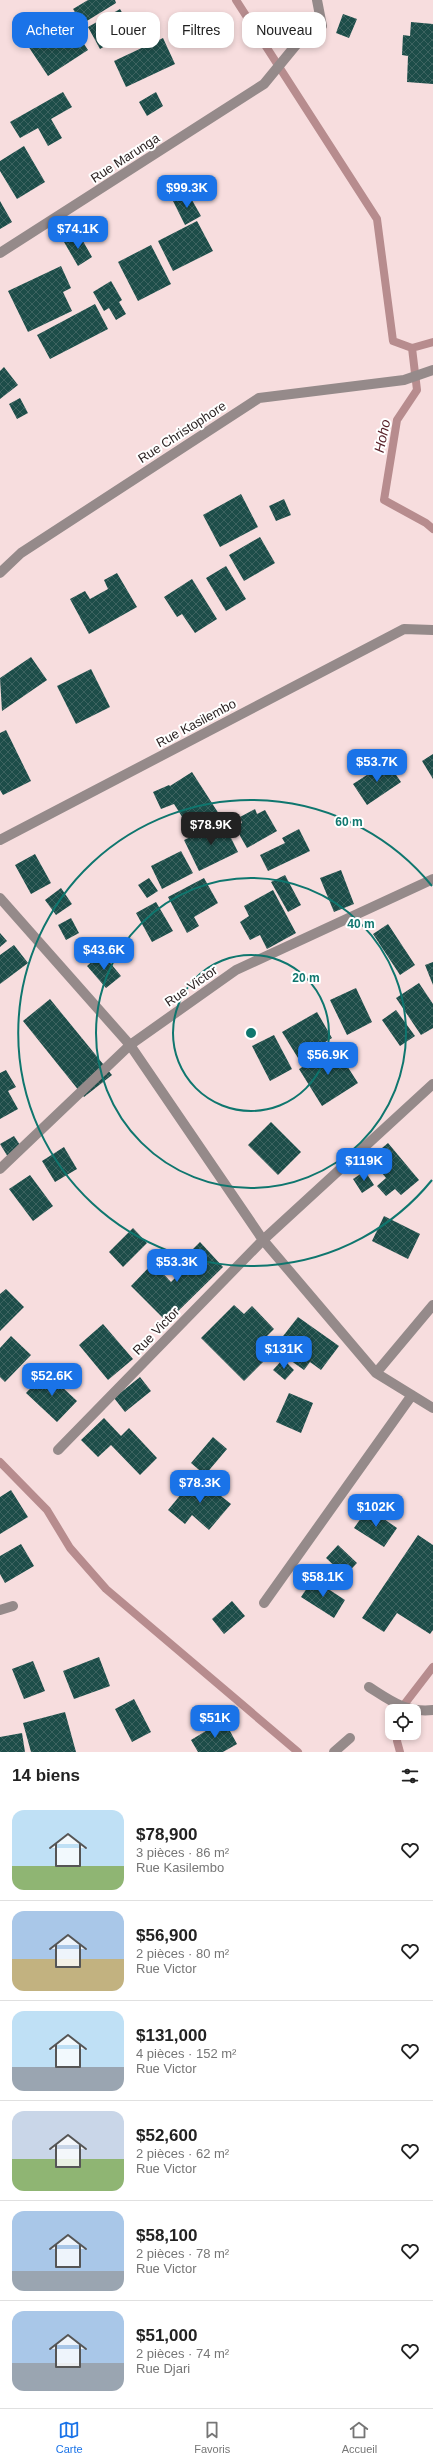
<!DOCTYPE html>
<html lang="fr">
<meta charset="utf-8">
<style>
body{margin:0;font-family:Helvetica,sans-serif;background:#f6f6f6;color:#222;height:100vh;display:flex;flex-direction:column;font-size:15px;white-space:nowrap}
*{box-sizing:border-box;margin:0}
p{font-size:13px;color:#767676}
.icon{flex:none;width:22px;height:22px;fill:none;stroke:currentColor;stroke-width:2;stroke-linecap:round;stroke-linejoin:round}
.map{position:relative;height:1752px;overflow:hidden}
.sheet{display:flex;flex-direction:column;background:#fff;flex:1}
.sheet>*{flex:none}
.banner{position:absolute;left:12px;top:12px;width:409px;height:36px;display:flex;gap:8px}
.buttons{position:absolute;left:385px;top:1704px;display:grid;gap:8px}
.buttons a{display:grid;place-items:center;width:36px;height:36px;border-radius:8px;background:#fff;box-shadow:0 2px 6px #0003;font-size:20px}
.price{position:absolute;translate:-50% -34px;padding:0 9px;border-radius:8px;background:#1a73e8;color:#fff;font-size:13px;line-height:26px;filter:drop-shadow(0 1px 2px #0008)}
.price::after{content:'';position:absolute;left:50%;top:24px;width:12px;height:9px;margin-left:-6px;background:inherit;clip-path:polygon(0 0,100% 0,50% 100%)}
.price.on{background:#222;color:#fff}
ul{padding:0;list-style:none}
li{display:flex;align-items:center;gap:12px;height:100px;padding:0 12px}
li+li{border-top:1px solid #e0e0e0}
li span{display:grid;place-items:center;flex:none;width:112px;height:80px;border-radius:12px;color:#555}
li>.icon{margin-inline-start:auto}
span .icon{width:48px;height:48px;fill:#fffc;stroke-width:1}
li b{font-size:17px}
h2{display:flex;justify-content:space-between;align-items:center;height:48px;padding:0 12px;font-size:17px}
.tag{padding:0 14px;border-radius:12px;background:#fff;box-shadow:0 2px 6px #0003;font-size:14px;line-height:36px}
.tag.on{background:#1a73e8;color:#fff}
.dock{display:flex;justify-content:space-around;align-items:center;height:56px;border-top:1px solid #e0e0e0;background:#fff;font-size:11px;color:#767676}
.dock a{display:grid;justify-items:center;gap:2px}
.dock .on{color:#1a73e8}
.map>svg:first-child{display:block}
</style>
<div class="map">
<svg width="433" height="1752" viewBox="0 0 433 1752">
<defs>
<pattern id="building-cross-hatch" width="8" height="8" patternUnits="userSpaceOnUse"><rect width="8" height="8" fill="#1d4d49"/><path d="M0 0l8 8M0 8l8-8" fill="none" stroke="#3d6360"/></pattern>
</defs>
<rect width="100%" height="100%" fill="#f7ddde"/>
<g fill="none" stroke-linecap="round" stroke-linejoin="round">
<!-- stream -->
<path stroke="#b78c8e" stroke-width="8" d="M236,0l141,219 16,122 19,7
M412,348l5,42 -20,30 -13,80 42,23 7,6
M412,348l21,-6
M0,1462l47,48 23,38 36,41 192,163
M402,1711l1,-5 30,-39
M398,1733l-1,8 3,11"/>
</g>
<!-- building -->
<path fill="url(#building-cross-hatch)" d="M88,0h27l1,3 -34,21 -9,-15z
M120,9l12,21 -32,19 -12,-22z
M343,14l14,5 -8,19 -13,-5z
M68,20l20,30 -40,26 -20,-30z
M411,22l22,2v60l-26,-2 1,-26 -6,-1 1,-20 7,1z
M163,38l12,26 -49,23 -12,-26z
M63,92l9,15 -21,12 11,19 -14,8 -10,-18 -18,10 -10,-16z
M156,92l7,14 -16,10 -8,-14z
M24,146l21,36 -28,17 -17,-28v-10z
M188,193l13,23 -16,9 -12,-24z
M0,201l12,21 -12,7z
M197,221l16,30 -40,20 -15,-30z
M79,234l13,23 -14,9 -14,-24z
M151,245l20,39 -33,17 -20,-39z
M61,266l10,22 -8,4 9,19 -44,21 -20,-41z
M111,281l11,19 -3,2 7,12 -10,6 -7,-12 -5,3 -11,-19z
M95,304l13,25 -58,30 -13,-24z
M4,367l14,18 -18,14v-28z
M20,398l8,15 -11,6 -8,-15z
M241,494l17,33 -38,20 -17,-32z
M284,499l7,16 -15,6 -7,-15z
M260,537l15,26 -31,18 -15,-26z
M226,566l20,33 -20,12 -20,-33z
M117,573l20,34 -48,27 -19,-35 15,-8 5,8 18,-10 -4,-9z
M192,579l25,40 -22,14 -13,-19 -5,3 -13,-20z
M31,657l16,23 -45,31 -2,-33z
M91,669l19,38 -34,17 -19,-38z
M6,730l25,51 -28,14 -3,-5v-57z
M433,754v25l-11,-18z
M387,762l14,20 -34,23 -14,-21z
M192,772l27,42 -28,17 -17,-27 -13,5 -8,-17 16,-7 1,1z
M255,809l2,5 8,-4 12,21 -30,17 -12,-21 7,-4 -2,-6z
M223,822l15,30 -39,19 -15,-31z
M299,829l11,22 -42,20 -8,-16 25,-12 -3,-5z
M181,851l12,22 -31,16 -11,-23z
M35,854l16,29 -20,11 -16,-29z
M341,870l13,34 -20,8 -14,-34z
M285,875l16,30 -13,7 -17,-30z
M149,878l9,13 -11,7 -9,-13z
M204,878l14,25 -24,14 5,9 -12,7 -19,-36z
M61,888l11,16 -16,11 -11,-15z
M273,890l23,43 -29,16 -7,-14 -10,5 -10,-18 9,-6 -5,-10z
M156,902l17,29 -21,11 -16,-29z
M71,918l8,15 -13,7 -8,-15z
M388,924l27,41 -15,10 -27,-41z
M0,933l7,8 -7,6z
M14,945l14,18 -28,21v-29z
M102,953l19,23 -15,12 -19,-22z
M433,962v23l-8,-20z
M419,983l14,21v24l-12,7 -25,-37z
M356,988l16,34 -25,13 -17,-35z
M50,999l62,76 -28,22 -61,-76z
M396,1010l19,26 -15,10 -18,-26z
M317,1012l15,26 -34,20 -16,-26z
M274,1035l18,34 -22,12 -18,-35z
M335,1047l23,36 -36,23 -23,-37z
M6,1070l10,17 -8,4 10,18 -18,10v-46z
M271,1122l30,30 -23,23 -30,-30z
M14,1136l8,12 -14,9 -8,-13z
M388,1143l31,37 -18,15 -6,-6 -9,7 -9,-10 9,-8 -16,-20z
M64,1147l13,22 -22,13 -13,-21z
M365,1171l9,14 -12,8 -9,-14z
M30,1175l23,31 -20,15 -24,-32z
M384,1216l36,18 -12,25 -36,-18z
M133,1228l14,15 -24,24 -14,-15z
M200,1242l23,25 -56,55 -36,-36 22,-23 18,19 22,-22 -5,-6z
M6,1289l18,18 -24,24v-37z
M234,1305l10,9 8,-8 22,23 -8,8 11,11 -33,33 -43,-43z
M298,1317l41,29 -18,24 -11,-8 -6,8 -17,-12 6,-8 -13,-10z
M103,1324l30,35 -25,21 -29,-35z
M11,1336l20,19 -26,27 -5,-5v-29z
M283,1359l11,11 -9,10 -12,-10z
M46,1372l31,29 -20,21 -31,-29z
M140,1377l11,14 -26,21 -11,-14z
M289,1393l24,10 -12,30 -25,-11z
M104,1418l17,18 8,-8 28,30 -17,17 -29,-30 -13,12 -17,-17z
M213,1437l14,12 -22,26 -14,-12z
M196,1476l35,28 -22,26 -17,-15 -7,9 -17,-14z
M11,1490l17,27 -28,17v-37z
M368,1508l29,20 -13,19 -30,-19z
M418,1535l15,10v85l-3,4 -33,-21 -13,19 -22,-14z
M21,1544l13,22 -29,17 -5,-9v-18z
M338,1545l19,18 -12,13 -19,-18z
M313,1579l32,21 -11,18 -33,-21z
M232,1601l13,15 -21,18 -12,-15z
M99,1657l11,29 -36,13 -11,-28z
M33,1661l12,30 -21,8 -12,-30z
M134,1699l17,33 -19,10 -17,-33z
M65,1712l11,40h-45l-8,-29z
M224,1720l13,24 -14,8h-25l-7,-12z
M22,1733l3,19h-25v-15z"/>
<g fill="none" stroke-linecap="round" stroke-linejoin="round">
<!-- minor -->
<path stroke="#958a8a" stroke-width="10" d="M0,253l264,-169 32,-39 26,-19 -5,-26
M0,573l21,-20 238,-155 145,-18 29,-10
M0,840l404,-211 29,1
M0,898l130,147 133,195 113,133 57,35
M0,1169l130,-124 106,-75 197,-91
M376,1373l57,-68
M58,1450l205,-210 170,-156
M264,1603l148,-208
M0,1610l13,-4
M369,1687c22,14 37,26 64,23
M334,1752l16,-14"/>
</g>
<!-- distance rings -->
<g fill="none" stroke="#0f766e" stroke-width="2">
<circle cx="251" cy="1033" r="78"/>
<circle cx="251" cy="1033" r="155"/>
<path d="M432 1180A233 233 0 1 1 432 886"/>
</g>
<g text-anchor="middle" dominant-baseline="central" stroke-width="4" stroke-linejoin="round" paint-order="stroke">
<!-- street labels -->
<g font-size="13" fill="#271e1e" stroke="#fff">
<text transform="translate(125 158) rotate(-33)">Rue Marunga</text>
<text transform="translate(182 432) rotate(-33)">Rue Christophore</text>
<text transform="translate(196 723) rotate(-28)">Rue Kasilembo</text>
<text transform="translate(191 986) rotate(-35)">Rue Victor</text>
<text transform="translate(156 1331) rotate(-46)">Rue Victor</text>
</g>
<!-- water labels -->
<g font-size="14" font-style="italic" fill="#561f26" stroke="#fff">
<text transform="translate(382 436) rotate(-78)">Hoho</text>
</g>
</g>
<circle cx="251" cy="1033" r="6" fill="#0f766e" stroke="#fff" stroke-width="2"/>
<g font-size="12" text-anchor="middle" font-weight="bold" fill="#0f766e" stroke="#fff" stroke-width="4" stroke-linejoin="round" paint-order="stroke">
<text x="349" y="826">60 m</text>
<text x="361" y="928">40 m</text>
<text x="306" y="982">20 m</text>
</g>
</svg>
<div class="buttons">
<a><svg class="icon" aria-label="locate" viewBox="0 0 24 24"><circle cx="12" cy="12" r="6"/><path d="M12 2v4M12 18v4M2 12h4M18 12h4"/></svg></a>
</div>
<b class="price" style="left:187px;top:209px">$99.3K</b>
<b class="price" style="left:78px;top:250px">$74.1K</b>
<b class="price" style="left:377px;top:783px">$53.7K</b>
<b class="price on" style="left:211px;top:846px">$78.9K</b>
<b class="price" style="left:104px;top:971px">$43.6K</b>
<b class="price" style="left:328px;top:1076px">$56.9K</b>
<b class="price" style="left:364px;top:1182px">$119K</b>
<b class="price" style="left:177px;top:1283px">$53.3K</b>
<b class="price" style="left:284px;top:1370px">$131K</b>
<b class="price" style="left:52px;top:1397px">$52.6K</b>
<b class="price" style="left:200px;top:1504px">$78.3K</b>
<b class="price" style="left:376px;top:1528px">$102K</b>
<b class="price" style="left:323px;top:1598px">$58.1K</b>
<b class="price" style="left:215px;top:1739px">$51K</b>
<div class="banner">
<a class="tag on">Acheter</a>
<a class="tag">Louer</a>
<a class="tag">Filtres</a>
<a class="tag">Nouveau</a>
</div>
</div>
<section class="sheet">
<h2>14 biens<svg class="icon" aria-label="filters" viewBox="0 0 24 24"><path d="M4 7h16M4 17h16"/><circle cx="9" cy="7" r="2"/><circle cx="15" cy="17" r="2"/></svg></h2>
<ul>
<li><span style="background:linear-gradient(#bfe0f5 70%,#8fb573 0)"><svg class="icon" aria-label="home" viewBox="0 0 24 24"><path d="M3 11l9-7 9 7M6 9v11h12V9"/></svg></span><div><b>$78,900</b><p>3 pièces · 86 m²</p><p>Rue Kasilembo</p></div><svg class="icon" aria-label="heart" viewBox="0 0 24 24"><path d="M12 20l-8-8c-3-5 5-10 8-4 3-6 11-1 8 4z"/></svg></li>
<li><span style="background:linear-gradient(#a9c7e8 60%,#c2b280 0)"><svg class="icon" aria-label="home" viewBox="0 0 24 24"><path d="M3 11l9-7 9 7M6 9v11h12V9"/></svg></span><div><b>$56,900</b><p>2 pièces · 80 m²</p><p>Rue Victor</p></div><svg class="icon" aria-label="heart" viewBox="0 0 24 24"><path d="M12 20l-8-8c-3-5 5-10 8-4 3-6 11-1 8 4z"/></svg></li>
<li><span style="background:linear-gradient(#bfe0f5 70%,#9aa5b1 0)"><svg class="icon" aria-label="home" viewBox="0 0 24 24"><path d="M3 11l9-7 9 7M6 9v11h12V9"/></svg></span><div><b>$131,000</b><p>4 pièces · 152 m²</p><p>Rue Victor</p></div><svg class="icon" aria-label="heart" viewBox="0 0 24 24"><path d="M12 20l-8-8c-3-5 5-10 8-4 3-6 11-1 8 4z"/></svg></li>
<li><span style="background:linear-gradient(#c9d6e8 60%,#8fb573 0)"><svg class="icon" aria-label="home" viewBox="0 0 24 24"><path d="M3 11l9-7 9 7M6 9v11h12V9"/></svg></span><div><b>$52,600</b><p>2 pièces · 62 m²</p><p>Rue Victor</p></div><svg class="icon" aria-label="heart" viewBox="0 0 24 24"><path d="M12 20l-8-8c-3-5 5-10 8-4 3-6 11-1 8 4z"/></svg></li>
<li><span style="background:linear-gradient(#a9c7e8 75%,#9aa5b1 0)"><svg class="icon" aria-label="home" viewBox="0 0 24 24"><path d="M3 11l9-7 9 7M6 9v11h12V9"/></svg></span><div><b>$58,100</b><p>2 pièces · 78 m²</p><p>Rue Victor</p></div><svg class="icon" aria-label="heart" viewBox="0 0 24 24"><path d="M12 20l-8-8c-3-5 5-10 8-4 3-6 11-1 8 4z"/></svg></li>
<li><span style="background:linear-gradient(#a9c7e8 65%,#9aa5b1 0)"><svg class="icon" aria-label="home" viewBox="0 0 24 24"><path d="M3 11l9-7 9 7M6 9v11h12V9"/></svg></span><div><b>$51,000</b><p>2 pièces · 74 m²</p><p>Rue Djari</p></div><svg class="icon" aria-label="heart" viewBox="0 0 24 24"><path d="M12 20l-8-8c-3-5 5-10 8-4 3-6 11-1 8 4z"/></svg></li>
</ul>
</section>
<nav class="dock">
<a class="on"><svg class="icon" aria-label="map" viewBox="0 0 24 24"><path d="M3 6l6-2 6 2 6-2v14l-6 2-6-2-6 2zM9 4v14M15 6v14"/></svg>Carte</a>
<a><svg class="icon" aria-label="saved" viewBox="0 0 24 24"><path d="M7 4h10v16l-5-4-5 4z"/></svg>Favoris</a>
<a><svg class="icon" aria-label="home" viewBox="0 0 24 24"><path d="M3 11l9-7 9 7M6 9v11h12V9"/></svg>Accueil</a>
</nav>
